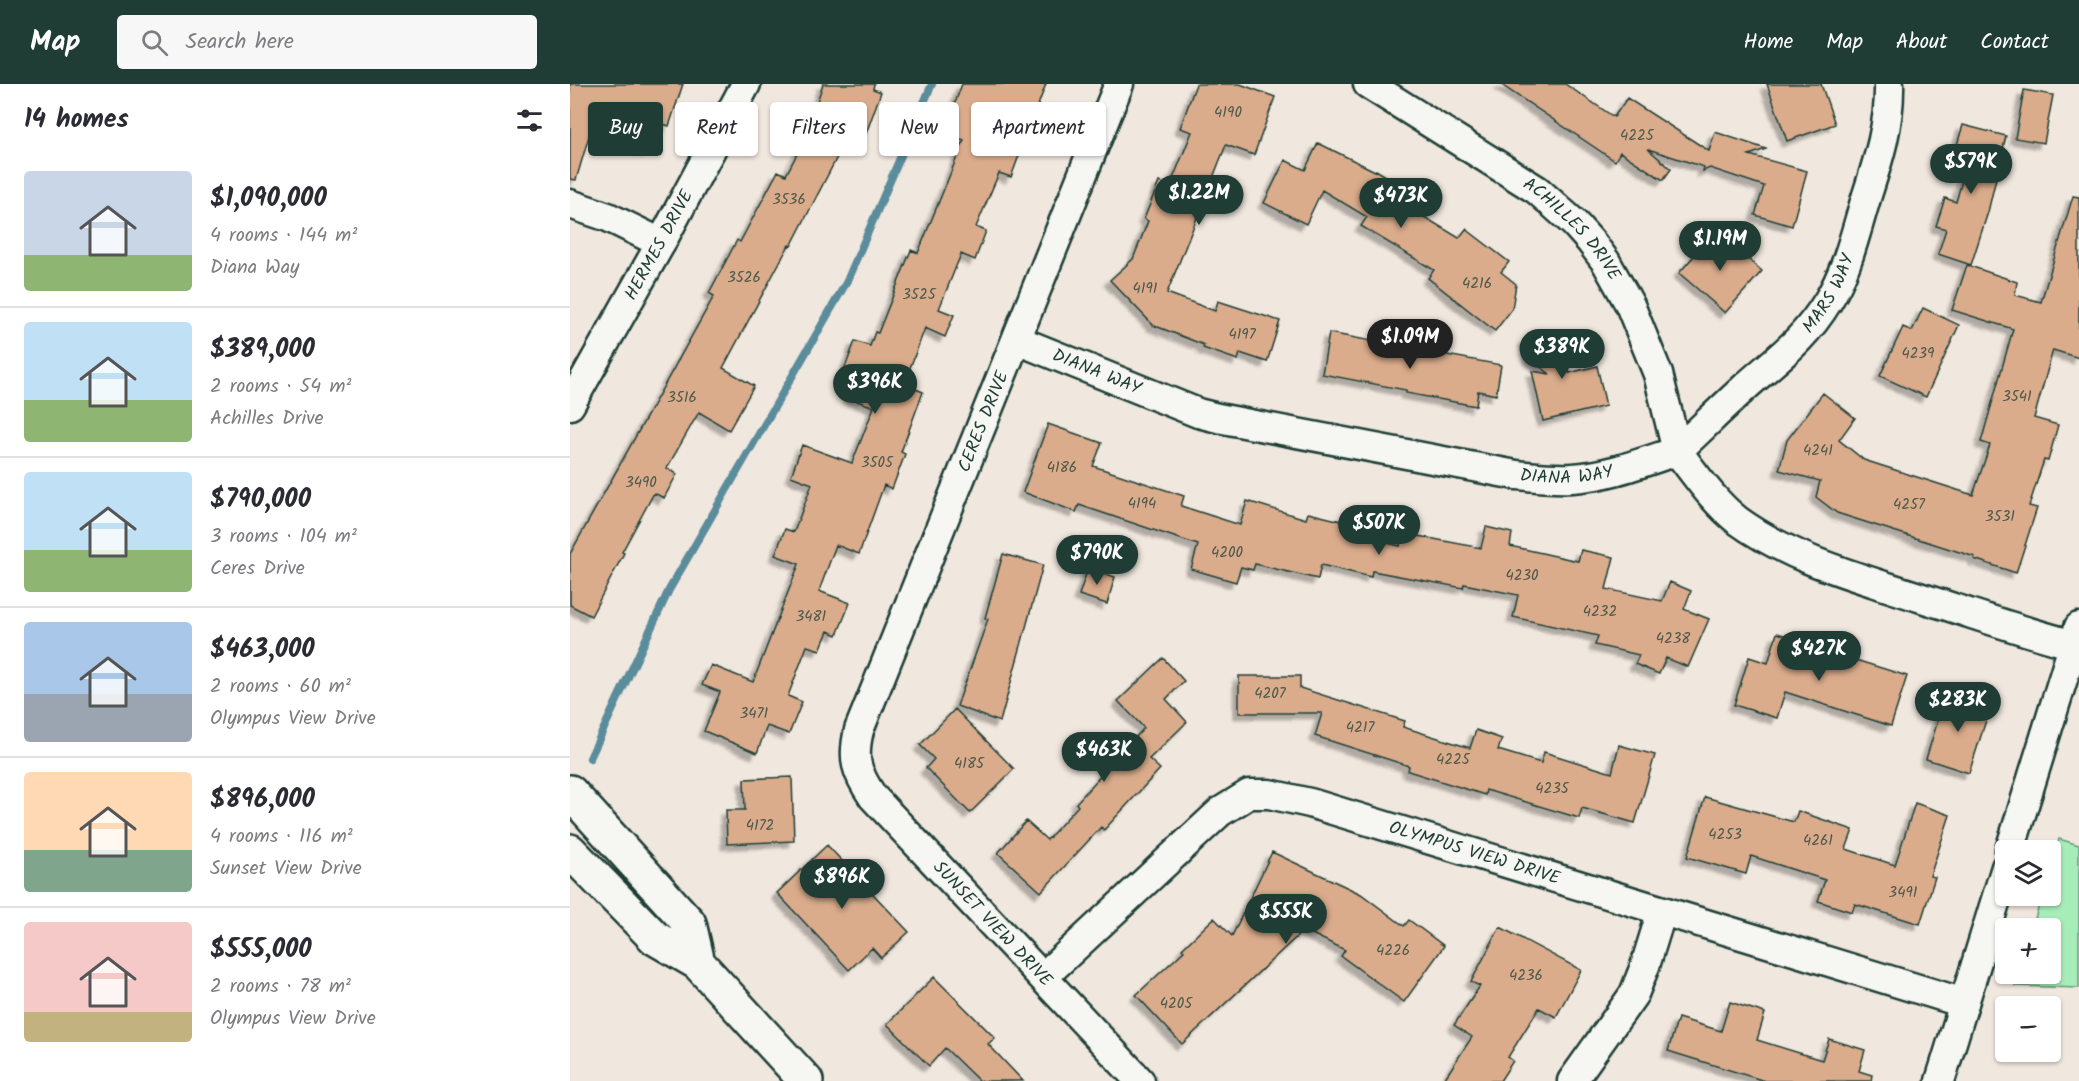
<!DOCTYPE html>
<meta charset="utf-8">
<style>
body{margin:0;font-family:Kalam,sans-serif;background:#f7f7f7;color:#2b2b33;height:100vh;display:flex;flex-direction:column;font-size:22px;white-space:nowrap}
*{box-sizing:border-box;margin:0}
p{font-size:20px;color:#7c7c81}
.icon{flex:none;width:33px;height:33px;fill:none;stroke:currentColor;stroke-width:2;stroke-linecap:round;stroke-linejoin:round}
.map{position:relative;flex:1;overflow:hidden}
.drawer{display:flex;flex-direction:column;background:#fff;width:570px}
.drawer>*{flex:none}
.guide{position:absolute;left:18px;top:18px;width:570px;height:54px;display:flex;gap:12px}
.buttons{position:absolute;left:1425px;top:756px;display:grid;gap:12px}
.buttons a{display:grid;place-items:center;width:66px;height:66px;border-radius:6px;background:#fff;box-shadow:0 2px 4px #0004;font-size:30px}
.price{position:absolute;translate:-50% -51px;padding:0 14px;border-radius:21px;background:#1f3d34;color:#fff;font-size:20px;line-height:39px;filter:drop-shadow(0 2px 3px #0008)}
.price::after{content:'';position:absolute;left:50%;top:36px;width:18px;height:14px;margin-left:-9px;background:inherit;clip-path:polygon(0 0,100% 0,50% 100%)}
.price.active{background:#222;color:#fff}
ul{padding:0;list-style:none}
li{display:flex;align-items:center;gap:18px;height:150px;padding:0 24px}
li+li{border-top:2px solid #e1e1e2}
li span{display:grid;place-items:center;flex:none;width:168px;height:120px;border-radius:6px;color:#555}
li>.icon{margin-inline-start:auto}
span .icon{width:72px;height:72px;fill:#fffc;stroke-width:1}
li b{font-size:26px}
h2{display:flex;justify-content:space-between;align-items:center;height:72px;padding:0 24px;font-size:26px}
.chip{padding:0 21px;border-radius:6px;background:#fff;box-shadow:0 2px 4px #0004;font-size:21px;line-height:54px}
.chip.active{background:#1f3d34;color:#fff}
header{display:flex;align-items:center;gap:36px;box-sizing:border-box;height:84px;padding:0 30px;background:#1f3d34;color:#fff}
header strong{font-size:28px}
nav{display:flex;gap:33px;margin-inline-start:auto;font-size:21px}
.search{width:420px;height:54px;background:#f7f7f7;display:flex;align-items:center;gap:15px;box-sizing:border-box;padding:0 21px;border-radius:6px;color:#7c7c81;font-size:22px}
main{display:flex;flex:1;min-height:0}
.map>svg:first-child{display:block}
</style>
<header>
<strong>Map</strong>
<div class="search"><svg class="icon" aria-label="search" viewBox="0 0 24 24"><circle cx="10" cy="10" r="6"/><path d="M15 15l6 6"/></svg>Search here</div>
<nav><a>Home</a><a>Map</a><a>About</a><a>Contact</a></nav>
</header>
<main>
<section class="drawer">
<h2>14 homes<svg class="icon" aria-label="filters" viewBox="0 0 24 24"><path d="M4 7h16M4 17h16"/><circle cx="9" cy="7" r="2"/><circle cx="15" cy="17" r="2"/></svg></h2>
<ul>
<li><span style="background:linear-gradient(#c9d6e8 70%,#8fb573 0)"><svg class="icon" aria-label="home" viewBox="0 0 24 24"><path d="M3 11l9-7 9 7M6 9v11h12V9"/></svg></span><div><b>$1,090,000</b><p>4 rooms · 144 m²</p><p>Diana Way</p></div></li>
<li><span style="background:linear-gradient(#bfe0f5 65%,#8fb573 0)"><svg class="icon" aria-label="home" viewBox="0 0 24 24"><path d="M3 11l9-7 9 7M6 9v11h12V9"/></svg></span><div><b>$389,000</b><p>2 rooms · 54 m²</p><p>Achilles Drive</p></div></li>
<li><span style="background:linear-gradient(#bfe0f5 65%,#8fb573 0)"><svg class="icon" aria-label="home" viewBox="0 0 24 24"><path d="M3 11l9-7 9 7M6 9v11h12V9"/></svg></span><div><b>$790,000</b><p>3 rooms · 104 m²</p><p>Ceres Drive</p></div></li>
<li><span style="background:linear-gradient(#a9c7e8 60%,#9aa5b1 0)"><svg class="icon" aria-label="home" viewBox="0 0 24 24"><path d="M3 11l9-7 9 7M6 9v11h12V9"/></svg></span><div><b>$463,000</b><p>2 rooms · 60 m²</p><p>Olympus View Drive</p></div></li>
<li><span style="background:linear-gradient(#ffd9b3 65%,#7fa58c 0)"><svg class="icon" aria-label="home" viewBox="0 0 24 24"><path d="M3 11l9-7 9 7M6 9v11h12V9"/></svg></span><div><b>$896,000</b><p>4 rooms · 116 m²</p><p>Sunset View Drive</p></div></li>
<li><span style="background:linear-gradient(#f6c9c9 75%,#c2b280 0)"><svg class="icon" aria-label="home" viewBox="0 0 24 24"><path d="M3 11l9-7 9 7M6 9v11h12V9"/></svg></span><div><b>$555,000</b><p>2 rooms · 78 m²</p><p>Olympus View Drive</p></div></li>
</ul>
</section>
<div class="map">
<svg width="1509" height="997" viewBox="0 0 1509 997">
<defs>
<filter id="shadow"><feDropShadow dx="-5.5" dy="5.5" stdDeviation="1.5" flood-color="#0004"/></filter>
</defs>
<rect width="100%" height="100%" fill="#f0e7de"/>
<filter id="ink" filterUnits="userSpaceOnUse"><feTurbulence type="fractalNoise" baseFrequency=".0167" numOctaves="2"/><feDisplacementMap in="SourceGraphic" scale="12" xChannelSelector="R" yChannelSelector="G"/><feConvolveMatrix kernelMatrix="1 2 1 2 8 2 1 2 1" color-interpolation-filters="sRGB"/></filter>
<g filter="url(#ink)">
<!-- green -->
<path fill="#a7edb9" stroke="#639576" stroke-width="1.5" d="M1489,755l20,6v143l-64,-2 4,-12h31v-46h-18l10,-32h8l1,-28z"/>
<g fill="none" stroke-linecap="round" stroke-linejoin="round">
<!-- stream -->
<path stroke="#5a8c9c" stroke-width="8" d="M20,674l79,-168 177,-307 86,-199"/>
</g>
<!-- building -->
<path fill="#daac8c" stroke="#1f3d34" stroke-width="1.5" filter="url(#shadow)" d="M0,0h113l-14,42 -12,-4 -9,29 -58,-18 -14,47 -6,-1z
M253,0h51l-1,5 8,3 -18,50 -15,-6 -57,110 -2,-1 -66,123 31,18 -25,44 -30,-18 -32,56 10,6 -13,24 -10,-5 -32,59 2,1 -33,63 -21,-11v-51l144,-258 -5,-3 28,-53 3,2 38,-71 8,4 27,-52 -3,-1z
M392,0h84l-35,93 -12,-4 -23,54 10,4 -11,29 -14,-6 -22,55 15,6 -9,22 -20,-9 -21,56 19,8 -22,60 4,2 -13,35 -8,-4 -25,69 -23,-9 -17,46 31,12 -13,32 -9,-4 -8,19 -13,-4 -19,50 14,6 -13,32 -22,-8 -10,27 -53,-22 16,-39 -18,-7 9,-20 42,17 46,-118 -24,-9 10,-26 9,3 18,-48 -21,-8 11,-31 50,18 22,-56 -25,-9 7,-20 -13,-5 12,-32 15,5 5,-14 3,1 33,-83 7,3 46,-113 -20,-7z
M626,0h44l35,13 -21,58 -28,-10 -59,148 48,18 3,-10 62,20 -13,41 -27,-9 -2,7 -35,-12 1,-3 -51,-20 -43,-45 23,-21 15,-38 -4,-2 15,-37 11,4 22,-54 -12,-4z
M930,0h65l49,33 13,-19 82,53 6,-19 51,17 -17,6 58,16 -15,55 -37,-11 9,-29 -54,-18 -7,3 1,-4 -56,-18 23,20 -8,11 -43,-28 -5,9z
M1197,0h54l14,40 -48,17z
M1454,6l29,5 -9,48 -29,-5z
M1393,41l43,11 -18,76 -17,53 -33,-11 8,-25 -10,-3 9,-28 11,4 14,-50 -14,-4z
M748,59l57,28 1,-1 48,29 -8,13 43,26 7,-9 43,33 -8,10 15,12 -4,25 -17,22 -67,-53 6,-8 -73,-44 6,-9 -45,-27 -16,34 -42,-21 21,-43 20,10z
M1503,112l6,1v161l-26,-8 -19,68 24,7 -10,36 -4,-1 -15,46 8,2 -21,65 -42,-14 1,-2 -138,-44 -21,-16 4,-16 -41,-11 8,-30 36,-47 32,25 -16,22 25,20 109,35 17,-50 -9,-3 32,-113 -61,-19 15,-45 50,17 -2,13 26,7z
M1146,147l46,40 -37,42 -46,-40z
M1353,224l36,17 -33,72 -46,-21 23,-49 9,4z
M990,248l9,41 28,-7 9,40 -63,15 -11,-50 18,3 -21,-16 -4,-18z
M759,249l172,32 -5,30 -18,-4 -2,15 -70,-13v-3l-84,-16z
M478,340l54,19 -9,23 91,30 -3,10 59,19 7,-24 59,18 2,-6 50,12 -3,10 45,11 2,-13 79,15 5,-21 26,6 -2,13 68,15 3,-11 33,7 -8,32 56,12 8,-19 21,9 -7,18 25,10 -21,48 -22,-9 -7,16 -24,-10 4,-9 -44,-10 3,-9 -85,-19 5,-22 -54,-11 -1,4 -91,-17 -1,6 -50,-12 -3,14 -63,-15 -2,6 -12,-3 -5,15 -45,-13 7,-24 -119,-40 -3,7 -53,-20z
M433,470l40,11 -43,157 -43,-16 31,-87 -3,-1z
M518,484l27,9 -8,27 -28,-9z
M1207,549l38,11 -1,3 93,29 -16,50 -106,-34 -8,26 -43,-13 15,-48 19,6z
M593,574l21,23 -18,18 21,23 -38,37 11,10 -56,61 -3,-3 -60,65 -43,-39 28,-32 21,19 31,-34 -2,-3 68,-75 -26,-27z
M669,592h61v12l105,33 -2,6 67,21 6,-18 26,9 -4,11 43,13 3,-11 68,21 7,-28 36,10 -20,68 -53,-15 -3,10 -93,-28 -1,5 -77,-24 1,-5 -94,-30 7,-23h-83z
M1376,610l44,14 -21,65 -43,-14z
M385,625l59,60 -44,44 -44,-45 8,-9 -14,-14z
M222,693l2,64 -67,3 -1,-34h19l-1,-31z
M1135,713l89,25 4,-11 55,19 -7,19 49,16 20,-62 35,12 -20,61 5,1 -15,47 -65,-20 -3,8 -34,-11 7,-21 -74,-24 -5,18 -59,-17z
M257,761l82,87 -28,26 -9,-10 -23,22 -72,-77z
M702,768l89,42 43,32 5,-6 35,26 -40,56 -63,-46 4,-6 -41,-20 -122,114 -46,-49 48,-44 -2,-2 32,-31 18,18z
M930,843l81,43 -25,47 -17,-9 -31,49 5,4 -13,20h-57l29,-44 -18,-12 26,-39 -9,-4z
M364,893l61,61 -7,6 35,37h-44l-34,-33 -16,18 -42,-42z
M1160,918l35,11 -8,27 65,20 7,-21 36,11 -6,21 13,4 -1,6h-106l-97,-30 10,-33 43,13z"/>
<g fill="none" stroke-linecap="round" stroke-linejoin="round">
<!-- minor casing -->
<g stroke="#1f3d34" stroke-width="33">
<g id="minor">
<path id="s1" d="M549,0l-260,646c-7,29 -3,42 14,67l267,284"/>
<path id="s2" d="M798,0l169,106 37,33 17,19 15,20 24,43 28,69 19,77c22,-20 44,-42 66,-62 34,-31 60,-47 85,-88 20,-32 28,-71 39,-106 12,-37 23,-72 22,-111"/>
<path d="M0,120l38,13 53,26"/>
<path id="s3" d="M447,256l181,73 20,5 298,57c19,2 37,4 56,3 36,-2 71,-16 105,-27 19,24 36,50 60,69 55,40 121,57 185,78 52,16 104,35 157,48"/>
<path id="s4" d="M0,321l91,-162 85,-159"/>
<path d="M1440,766l69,-223"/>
<path id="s5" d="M473,893l177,-165 29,-18h20l41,9 654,200"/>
<path d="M1002,997l62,-87 11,-28 17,-55"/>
<path d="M1370,997l66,-214"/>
</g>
</g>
<!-- major casing -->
<g stroke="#1f3d34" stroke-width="38">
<path id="major" d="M0,708l119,131 9,40
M0,767l85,87 43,25 108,118"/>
</g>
<!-- minor -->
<use href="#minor" stroke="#f6f6f2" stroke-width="28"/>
<!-- major -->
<use href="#major" stroke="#f6f6f2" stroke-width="33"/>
</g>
</g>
<g text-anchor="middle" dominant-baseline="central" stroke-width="4.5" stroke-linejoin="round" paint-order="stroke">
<!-- number labels -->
<g font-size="15" fill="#4e594a">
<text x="658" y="29">4190</text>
<text x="1067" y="52">4225</text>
<text x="219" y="116">3536</text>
<text x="174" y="194">3526</text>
<text x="907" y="200">4216</text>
<text x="575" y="205">4191</text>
<text x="349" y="211">3525</text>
<text x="672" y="251">4197</text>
<text x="1348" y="270">4239</text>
<text x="1447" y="313">3541</text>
<text x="112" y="314">3516</text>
<text x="1248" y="367">4241</text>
<text x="307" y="379">3505</text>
<text x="492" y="384">4186</text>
<text x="71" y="399">3490</text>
<text x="572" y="420">4194</text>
<text x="1339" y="421">4257</text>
<text x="1430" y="433">3531</text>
<text x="657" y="469">4200</text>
<text x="952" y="492">4230</text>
<text x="1030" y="528">4232</text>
<text x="241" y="533">3481</text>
<text x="1103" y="555">4238</text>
<text x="700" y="610">4207</text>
<text x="184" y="630">3471</text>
<text x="790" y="644">4217</text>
<text x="883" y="676">4225</text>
<text x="399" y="680">4185</text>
<text x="982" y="705">4235</text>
<text x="190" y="742">4172</text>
<text x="1155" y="751">4253</text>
<text x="1248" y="757">4261</text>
<text x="1333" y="809">3491</text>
<text x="823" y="867">4226</text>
<text x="956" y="892">4236</text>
<text x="606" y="920">4205</text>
</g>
<!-- street labels -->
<g font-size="18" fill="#1f3d34" stroke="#f6f6f2">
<text stroke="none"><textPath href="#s2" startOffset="252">ACHILLES DRIVE</textPath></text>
<text stroke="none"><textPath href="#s4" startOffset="183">HERMES DRIVE</textPath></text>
<text stroke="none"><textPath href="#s2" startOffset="723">MARS WAY</textPath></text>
<text stroke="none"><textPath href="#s3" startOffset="86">DIANA WAY</textPath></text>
<text transform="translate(414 338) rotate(-68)">CERES DRIVE</text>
<text stroke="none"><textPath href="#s3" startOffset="570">DIANA WAY</textPath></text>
<text stroke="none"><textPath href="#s5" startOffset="510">OLYMPUS VIEW DRIVE</textPath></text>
<text stroke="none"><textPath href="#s1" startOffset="942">SUNSET VIEW DRIVE</textPath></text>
</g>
</g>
</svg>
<div class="buttons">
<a><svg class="icon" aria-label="layers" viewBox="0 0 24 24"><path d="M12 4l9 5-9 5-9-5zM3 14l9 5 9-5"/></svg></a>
<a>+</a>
<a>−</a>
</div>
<b class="price" style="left:1401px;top:111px">$579K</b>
<b class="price" style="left:629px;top:142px">$1.22M</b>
<b class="price" style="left:831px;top:145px">$473K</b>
<b class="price" style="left:1150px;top:188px">$1.19M</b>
<b class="price active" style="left:840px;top:286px">$1.09M</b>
<b class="price" style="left:992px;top:296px">$389K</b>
<b class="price" style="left:305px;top:331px">$396K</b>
<b class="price" style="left:809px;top:472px">$507K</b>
<b class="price" style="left:527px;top:502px">$790K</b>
<b class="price" style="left:1249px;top:598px">$427K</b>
<b class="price" style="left:1388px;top:649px">$283K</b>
<b class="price" style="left:534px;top:699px">$463K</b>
<b class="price" style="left:272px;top:826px">$896K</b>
<b class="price" style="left:716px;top:861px">$555K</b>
<div class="guide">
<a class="chip active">Buy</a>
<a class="chip">Rent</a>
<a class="chip">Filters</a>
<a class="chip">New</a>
<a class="chip">Apartment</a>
</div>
</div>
</main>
